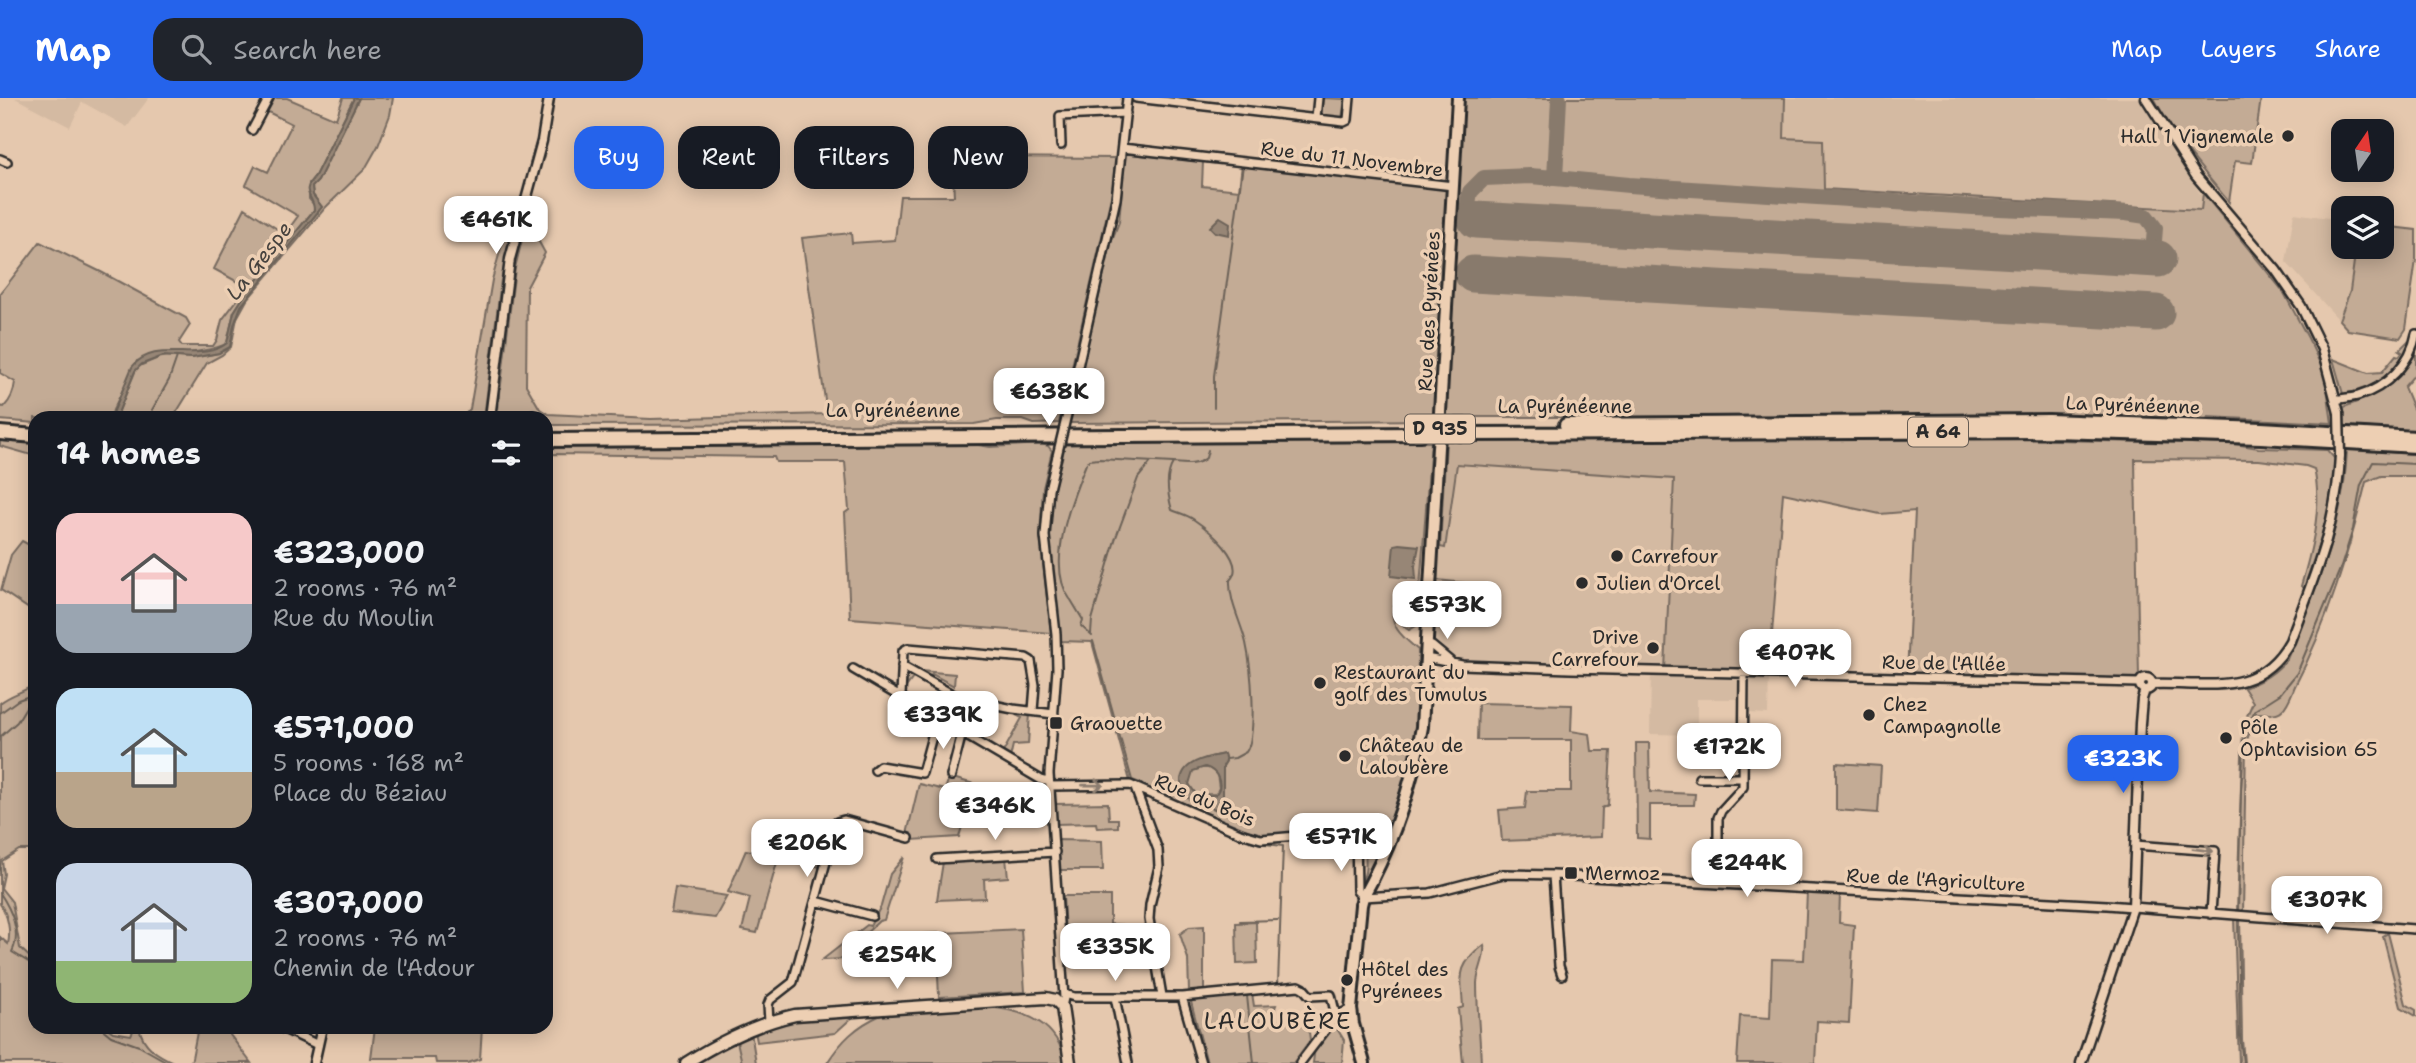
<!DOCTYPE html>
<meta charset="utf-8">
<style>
body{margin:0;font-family:"Shantell Sans",sans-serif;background:#20242c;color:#f1f3f6;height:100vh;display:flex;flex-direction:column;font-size:26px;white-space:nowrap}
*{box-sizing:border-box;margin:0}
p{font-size:23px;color:#9ea1a6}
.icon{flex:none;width:38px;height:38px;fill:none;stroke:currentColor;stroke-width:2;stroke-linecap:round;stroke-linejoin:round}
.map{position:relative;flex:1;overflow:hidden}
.details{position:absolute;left:28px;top:313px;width:525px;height:623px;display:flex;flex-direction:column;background:#171b24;border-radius:21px;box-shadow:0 4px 18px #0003}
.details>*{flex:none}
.guide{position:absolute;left:574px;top:28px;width:665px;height:63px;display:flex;gap:14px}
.needle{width:46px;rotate:13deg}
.tools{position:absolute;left:2331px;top:21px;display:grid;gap:14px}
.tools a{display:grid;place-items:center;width:63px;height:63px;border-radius:14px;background:#171b24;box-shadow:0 4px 18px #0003;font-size:35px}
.price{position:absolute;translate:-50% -60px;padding:0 16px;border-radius:14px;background:#fff;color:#222;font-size:23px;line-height:46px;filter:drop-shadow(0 2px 4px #0008)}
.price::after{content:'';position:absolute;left:50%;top:42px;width:21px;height:16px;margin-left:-10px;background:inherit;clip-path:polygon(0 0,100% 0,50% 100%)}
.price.on{background:#2563eb;color:#fff}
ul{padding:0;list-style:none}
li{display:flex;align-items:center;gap:21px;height:175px;padding:0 28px}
li span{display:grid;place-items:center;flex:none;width:196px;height:140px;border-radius:21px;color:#555}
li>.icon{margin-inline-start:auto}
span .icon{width:84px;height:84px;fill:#fffc;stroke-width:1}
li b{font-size:30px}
h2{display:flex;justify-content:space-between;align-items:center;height:84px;padding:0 28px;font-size:30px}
.tag{padding:0 24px;border-radius:21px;background:#171b24;box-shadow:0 4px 18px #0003;font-size:24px;line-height:63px}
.tag.on{background:#2563eb;color:#fff}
header{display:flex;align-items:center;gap:42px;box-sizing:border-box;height:98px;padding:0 35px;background:#2563eb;color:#fff}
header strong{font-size:33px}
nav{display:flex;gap:38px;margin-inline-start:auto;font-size:24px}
.search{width:490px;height:63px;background:#20242c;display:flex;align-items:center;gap:18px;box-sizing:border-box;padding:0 24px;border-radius:21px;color:#9ea1a6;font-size:26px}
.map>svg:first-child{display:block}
</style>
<header>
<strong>Map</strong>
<div class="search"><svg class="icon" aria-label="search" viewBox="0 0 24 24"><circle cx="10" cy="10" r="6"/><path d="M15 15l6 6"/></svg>Search here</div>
<nav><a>Map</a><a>Layers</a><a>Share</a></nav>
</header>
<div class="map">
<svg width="2416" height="965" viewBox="0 0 2416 965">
<rect width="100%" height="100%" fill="#e5c8ae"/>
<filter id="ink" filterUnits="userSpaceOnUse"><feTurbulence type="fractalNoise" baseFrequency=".0143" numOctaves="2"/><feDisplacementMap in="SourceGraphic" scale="14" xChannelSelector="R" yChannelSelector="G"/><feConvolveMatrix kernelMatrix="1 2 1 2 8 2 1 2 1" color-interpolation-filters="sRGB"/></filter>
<g filter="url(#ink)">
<!-- built -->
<path fill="#d4baa2" d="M15,0h134l-22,29 -45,-25 -12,25z
M1464,0h676l61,97 64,81 -812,50z
M2294,115l49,7v27h13l-6,44 -11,29 -53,-58z
M1456,365l189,13 29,3 -9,191 104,2 -1,42 -20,-1v-14h-51v36l-47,-1 1,-64 -185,-7 -20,-7 -12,-13 1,-39 5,-57 5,1 1,-6z
M736,939l6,26h-51z"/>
<!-- green -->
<path fill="#c3ab95" stroke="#776b60" stroke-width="2" fill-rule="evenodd" d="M273,0h14l49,21 7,-21h11l-39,78 -6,7v16l6,7 -1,4 -70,86 -10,16 -7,31c-12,9 -71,14 -90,18l-24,49 -2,8h-76v5l-35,-3v-14l4,1c7,-7 10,-15 11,-25l-15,-9v-79l40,-52 61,30 85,46 4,7 -11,17 3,4h31l4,-6 5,-20 25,-33 -33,-18 31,-61 40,26 13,-18 -52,-31 9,-19 13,6 24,-48 -26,-13z
M359,0h34l-3,17 -12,31 -13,23 -40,39 -78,92 -10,18 -6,29 -9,8 -15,8 -34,55h-57l21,-51 26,-11 29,2 27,-5 14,-15 4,-25 9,-14 76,-92 -9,-12 -1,-8 6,-6z
M1323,0l22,1 -3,20 -21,-4z
M1464,0h321l-1,40 39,2 1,49 377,21 2,-17 80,98 25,47 17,36 7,49 -124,-6 -2,3 -237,-3h-523z
M2154,0h107l-9,65 -17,-2 -6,41c-28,-33 -55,-66 -75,-104z
M1125,55l78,9 -1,24 37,4 3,-26 206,26 -7,79 2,5 -8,146 -366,3 43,-183 7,-18z
M952,59l166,1 -7,39 -52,226 -25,1 -11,-4h-26l-23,4 -428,1v-7h-7l-5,-9 -6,1 -1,8h-30l18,-150 12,-48 18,33 -18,34 -1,98 14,24 8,5 103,5 176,-5 -25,-176 49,-5 1,10 43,-3 5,-44h54z
M507,128l6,1 -12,53 -17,138h-231h209l8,-9 22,-129z
M2382,128l34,4v30l-10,69 -6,9 -52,-8 -9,-10 11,-29 6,-44h26z
M2407,244l2,3c-9,29 -38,44 -66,49l-10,-35 35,14 14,-1 14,-17 3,1 3,-4 -3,-2z
M2416,255v20l-12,14 9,22 3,1v21l-71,-5 -1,-19c34,-12 52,-22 72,-54z
M2018,341l217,5 23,4 69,2 9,10c-2,45 -18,86 -32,128l-3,-2c11,-37 22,-79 13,-117l-8,-3 -47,-6 -124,-1 4,220 -232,-5 8,-163 -35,3 -97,-21 -14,179 -104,-2 9,-191 -217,-15 -11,78 -1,6 -5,-1 6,-106z
M0,342l35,3v13l-35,-10z
M1064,344h367l-11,145c-23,2 -34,22 -23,42 5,8 14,15 21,21l-1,72 -3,25 -26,82h-30l-4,-2 -1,3 -72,7 -22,-2 -129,-54 -38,-139 -31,-1 -13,-108c1,-19 4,-39 9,-58 3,-11 8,-21 7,-33zM1224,656l2,7 -3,5v37l5,6 15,4v4l-13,-2 -36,-14 -13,-22c7,-17 26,-22 43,-25z
M967,345l23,4 52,-3 6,2 4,5 -9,37 -3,48 11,97 -201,-15 -5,-105 4,-3 -4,-48h-69l-2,-5 -224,-3 -4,4v-9l31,-3z
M2347,351l69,5v22h-35l-15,6c-17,69 -38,141 -71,204 -3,7 -7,19 -13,24 -6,6 -18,3 -26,3l-10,30 -3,170 -6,-1 6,-187 10,-23 -9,-14c18,-7 31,-14 43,-29 29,-71 57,-132 60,-210z
M22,443l13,7v65l-34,-23 10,-35z
M1437,482l47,5 1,2 -8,4 -39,-2z
M1412,495l7,1 -1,31 -9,5c-12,-6 -9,-18 -7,-29z
M1436,497l45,3 4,4 -45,-1 -5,3z
M906,573l52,30 31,6 -6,11 -70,-40 -6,8v-9l-3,1z
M921,573l34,3 -1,12 -22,-12 -2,3z
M35,586v166h-16l-17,11 2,13 -3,14 11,14 8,46 15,14v65h71l7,5 18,3 4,-8h4c4,20 19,28 36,36h-175v-126l8,7c3,-13 0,-29 -8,-40v-201c11,-9 24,-11 35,-19z
M1478,605l94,2 -1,26 19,3 2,17h19l-3,54 -6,3 -1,29 -99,4 -3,-31 26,-2 2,-17h44v-51h-94z
M1017,614l13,1 -2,31 -15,1 -3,13 -8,-4 20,-36 -6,-3z
M1636,645h13l1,49 45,2 -1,11h-44v34l-13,-1z
M1836,665l45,3 -3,47 -42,-3z
M1197,670h12l8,6 2,14 -3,6 -17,1 -6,-3 -4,-8 1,-11z
M949,679l25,7 -15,53 -47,3 1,-4 -6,-2 12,-50 26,6z
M1108,705l1,16h9v8l-21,1 -1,-5 -41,1v-20z
M1057,742l45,1 1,29h-44z
M1369,743h15l-24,48c0,-7 4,-10 5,-17 2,-11 -2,-21 4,-31z
M746,752l76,14 -1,3 -43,-8 -21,74 -15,-3 8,-32 -22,-6z
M904,759l-20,63 -5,1 -17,16 159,-8 4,63 -86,5 -2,-42 -115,5 45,-35 3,1 11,-20 9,-32z
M1006,760l2,19 -24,2 1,19 -48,2 6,-38z
M675,790l52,8 -12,22 -44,-5z
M1807,794l33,2 -1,29 15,2 -5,98 -32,-2 -2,42h-78l3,-47 30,2 2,-59 32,1z
M1063,798h47v28l13,1 -1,10 -57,-1z
M2240,819l2,122 2,24h-5l-5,-145z
M1256,824l1,41 -20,1 -1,-41z
M1204,828v64l-15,2 -1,-33 -8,-25 9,-7z
M2388,835l18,71 10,6v6l-15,-9 -18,-71z
M1484,847c2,13 -6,24 -7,38 0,27 3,54 4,80h-18l-5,-54 5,-2c-2,-32 -7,-41 21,-62z
M1252,895l2,13 22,-1 -2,6 3,11 10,-1 1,-4 19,-1 3,24 -17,23h-86l-17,-65z
M989,909c38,4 68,16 77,56h-239c14,-22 29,-37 54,-48z
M820,917h35l-20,18 -78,9 -2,-11 29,-9z
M1334,926l10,16 -2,23h-29l2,-16z
M198,929h26l27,36h-60z
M375,929h107l-2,32 -12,4h-32l-1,-5h-64z
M751,934l5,31h-14l-6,-26z"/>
<!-- water -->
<path fill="#978676" stroke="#6c6258" stroke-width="2" fill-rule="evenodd" d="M354,0h5l-41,83 -6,6 1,8 9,12 -81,99 -7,19 -4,22 -11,6 -27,5 -29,-2 -21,8 -7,7 -19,47h-5l21,-51c23,-30 68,-2 95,-24l7,-31 10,-16 70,-86c0,-16 -15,-15 1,-34z
M1220,119l10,6 -1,12 -14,-3 -5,-5z
M1399,446l20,2 -4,20 1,13 -25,-3 3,-31z
M1224,656l2,7 -3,5v37l5,6 16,4v4c-10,-2 -51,-14 -58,-20 -3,-4 -5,-10 -5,-15 0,-21 27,-25 43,-28zM1205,669c12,3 20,18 10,28l-19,-1 -7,-10 4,-13z"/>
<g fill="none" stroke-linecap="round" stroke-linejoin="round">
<!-- stream -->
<path stroke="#6c6258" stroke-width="2" d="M1122,9l1,-9
M1214,310v-32l29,-211
M152,312l17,-30 8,-23
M1208,352l-2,8c-9,8 -21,6 -33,5 -8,13 -5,33 -1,47 7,3 15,5 21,9 15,10 55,43 37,61 -1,22 11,42 16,63 5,22 12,92 0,109l-11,6 -9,1
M1070,501c-25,-33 2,-101 16,-135l3,-4 10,-1 74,4
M1071,502l12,20 -2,6 11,10
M1091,536l1,-14 23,-80 23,-62 13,-16
M1093,543l39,139 11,4 2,4
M0,615l18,-13 17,-6
M0,639l17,-15 15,-25
M1151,702l12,4
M1240,739l17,6 26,3 -5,138
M0,766v9
M0,795c11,17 22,39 12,59l23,14
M2238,813l3,-120 3,-49 3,-15 8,-17 25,-16 17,-21 44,-106 12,-38 8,-44 12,-23 43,2
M2238,821l2,118 3,26
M1240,823l38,-1
M1247,898l7,67
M100,929l11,9 28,10 30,17"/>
<!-- taxiway -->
<path stroke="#887a6c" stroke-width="16" d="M1555,80l74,7 344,22 153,6 20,3 9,12 -2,26
M1466,118l4,-24 14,-14 46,-2 25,2 4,-80"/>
<!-- runway -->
<path stroke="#887a6c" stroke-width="37" d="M1476,122l682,39
M1473,176l683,39"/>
<!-- minor casing -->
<g stroke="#2b2b2b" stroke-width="12">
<path id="minor" d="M1136,0l208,24 4,-2 2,-22
M1316,20l2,-20
M252,32l17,-32
M1061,47l-1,-29 66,-3
M1122,50l331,38
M0,61l7,3
M2336,302c7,-2 15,-2 22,-4 28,-8 53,-33 58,-62
M1069,308l47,-207 11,-101
M1057,358l-8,33 -4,47 11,98 1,35 -8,105 15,224 -2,9
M1427,546l5,2 18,15
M1426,564l5,-3 31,6 108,4 569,14
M902,568l57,32 54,11 41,5
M853,571l190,112h6
M901,598l2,-45 5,-3 118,10 5,3 4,24 -2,26
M1709,641h34
M875,672l5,-4 42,7 15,-55
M951,678l11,-43
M1699,680h44
M1050,688l80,-1 110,48 21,6 83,-7 46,4
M1135,690l23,62 1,17 -9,38 -1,14 13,77
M1356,735l1,58 6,6 67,-4 73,-19 50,1 554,30 307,24
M2135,747l80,6 -4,63
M937,761l118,-7
M1553,777l6,91 3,9
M1718,786v-66l3,-7 22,-24 1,-114
M816,803l56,15
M1064,896l10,3h108l117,-11 4,2 7,8 21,-1 5,21
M1115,899l13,66
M1182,899l19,66
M769,924l-1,-17 2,-5 23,-18 44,-160 7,-2 65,18
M280,929l38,18
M1300,965l36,-47 15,-7"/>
</g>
<!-- tertiary casing -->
<g stroke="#2b2b2b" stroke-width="13">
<path id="tertiary" d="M2146,0l50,78 80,94 25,36 21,43 17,64
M490,320l20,-159 32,-118 7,-43
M2140 586a6 6 0 1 1 12 0a6 6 0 1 1-12 0Z
M2152,586c56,-2 106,14 138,-43 24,-64 47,-116 50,-186
M314,965l8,-36
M2081,965l52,-156 7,-184 2,-24 3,-9"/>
</g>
<!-- secondary casing -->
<g stroke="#2b2b2b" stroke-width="15">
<path id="secondary" d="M686,965c35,-22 69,-39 109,-48l251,-17 9,2 7,7 8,56"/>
</g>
<!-- primary casing -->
<g stroke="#2b2b2b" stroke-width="16">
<path id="primary" d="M1364,965l-11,-39 -2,-15 10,-104 2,-8c29,-52 49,-112 59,-170l36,-629"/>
</g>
<!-- motorway casing -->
<g stroke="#2b2b2b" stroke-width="18">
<path id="motorway" d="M1566,327l483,-4 212,8 155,9
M0,335l35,3
M1460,336l594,-3 207,6 155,9
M546,342l874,-6"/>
</g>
<!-- minor -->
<use href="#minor" stroke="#edcfb3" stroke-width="7"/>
<!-- tertiary -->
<use href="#tertiary" stroke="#edcfb3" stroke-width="8"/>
<!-- secondary -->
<use href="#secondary" stroke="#edcfb3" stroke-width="10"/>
<!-- primary -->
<use href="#primary" stroke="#edcfb3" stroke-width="10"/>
<!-- motorway -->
<use href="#motorway" stroke="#edcfb3" stroke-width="12"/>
<!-- minor-bridge casing -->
<g stroke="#2b2b2b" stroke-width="12" stroke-linecap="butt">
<path id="minor-bridge" d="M1057,358l12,-50"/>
</g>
<!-- tertiary-bridge casing -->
<g stroke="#2b2b2b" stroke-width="13" stroke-linecap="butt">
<path id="tertiary-bridge" d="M2339,315l1,42"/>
</g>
<!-- motorway-bridge casing -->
<g stroke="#2b2b2b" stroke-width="18" stroke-linecap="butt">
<path id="motorway-bridge" d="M1419,328h41"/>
</g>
<!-- minor-bridge -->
<use href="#minor-bridge" stroke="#edcfb3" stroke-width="7"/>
<!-- tertiary-bridge -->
<use href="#tertiary-bridge" stroke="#edcfb3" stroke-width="8"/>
<!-- motorway-bridge -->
<use href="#motorway-bridge" stroke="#edcfb3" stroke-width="12"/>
</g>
<!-- one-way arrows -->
<defs><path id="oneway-shaft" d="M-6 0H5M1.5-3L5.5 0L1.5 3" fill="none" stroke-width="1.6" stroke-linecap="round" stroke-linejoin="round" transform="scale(1.75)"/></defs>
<g stroke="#8c7d6f">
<use href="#oneway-shaft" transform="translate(1093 687) rotate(-1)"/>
<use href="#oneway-shaft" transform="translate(2203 752) rotate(8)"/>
</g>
</g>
<!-- markers -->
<g fill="#2b2b2b" stroke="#edcfb3" stroke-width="2.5">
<circle cx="2288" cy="38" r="7"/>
<circle cx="1617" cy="458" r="7"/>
<circle cx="1582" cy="485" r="7"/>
<circle cx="1653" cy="550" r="7"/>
<circle cx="1320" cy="585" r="7"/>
<circle cx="1869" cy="617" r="7"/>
<rect x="1049" y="618" width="14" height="14" rx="3.5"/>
<circle cx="2226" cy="640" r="7"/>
<circle cx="1345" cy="658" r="7"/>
<rect x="1564" y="768" width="14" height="14" rx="3.5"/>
<circle cx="1347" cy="882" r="7"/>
</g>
<g text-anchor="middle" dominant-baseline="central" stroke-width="7" stroke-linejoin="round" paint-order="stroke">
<!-- shield labels -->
<g fill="#edcfb3" stroke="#655c54" stroke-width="2">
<rect x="1405" y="316.5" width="70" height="29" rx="5"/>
<rect x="1908" y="319.5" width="60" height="29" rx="5"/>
</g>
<g font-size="18" font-weight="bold" fill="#2b2b2b">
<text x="1440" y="331">D 935</text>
<text x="1938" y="334">A 64</text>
</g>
<!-- poi labels -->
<g font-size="19" fill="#2b2b2b" stroke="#edcfb3" text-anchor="start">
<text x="2274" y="38" text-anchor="end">Hall 1 Vignemale</text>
<text x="1631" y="458">Carrefour</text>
<text x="1596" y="485">Julien d'Orcel</text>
<text x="1639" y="539" text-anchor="end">Drive<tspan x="1639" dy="22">Carrefour</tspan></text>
<text x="1334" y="574">Restaurant du<tspan x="1334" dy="22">golf des Tumulus</tspan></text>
<text x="1883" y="606">Chez<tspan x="1883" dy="22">Campagnolle</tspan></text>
<text x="1070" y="625">Graouette</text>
<text x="2240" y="629">Pôle<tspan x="2240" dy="22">Ophtavision 65</tspan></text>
<text x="1359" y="647">Château de<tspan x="1359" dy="22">Laloubère</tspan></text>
<text x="1585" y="775">Mermoz</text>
<text x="1361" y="871">Hôtel des<tspan x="1361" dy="22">Pyrénees</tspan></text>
</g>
<!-- street labels -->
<g font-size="19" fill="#2b2b2b" stroke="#edcfb3">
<text transform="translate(1352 61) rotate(7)">Rue du 11 Novembre</text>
<text transform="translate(1429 213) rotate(-87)">Rue des Pyrénées</text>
<text transform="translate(2133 307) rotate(2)">La Pyrénéenne</text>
<text x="1565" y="308">La Pyrénéenne</text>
<text x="893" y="312">La Pyrénéenne</text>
<text transform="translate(1944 565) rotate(1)">Rue de l'Allée</text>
<text transform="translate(1205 702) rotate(23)">Rue du Bois</text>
<text transform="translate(1936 782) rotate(3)">Rue de l'Agriculture</text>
</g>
<!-- water labels -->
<g font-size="21" font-style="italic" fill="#46423e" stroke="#edcfb3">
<text transform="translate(259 163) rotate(-52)">La Gespe</text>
</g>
<!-- quarter labels -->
<g font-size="23" letter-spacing="2" fill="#2b2b2b" stroke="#edcfb3">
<text x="1278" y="923">LALOUBÈRE</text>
</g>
</g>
</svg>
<div class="tools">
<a><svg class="needle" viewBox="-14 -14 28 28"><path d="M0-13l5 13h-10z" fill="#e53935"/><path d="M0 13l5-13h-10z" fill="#9ea1a6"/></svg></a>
<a><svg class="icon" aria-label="layers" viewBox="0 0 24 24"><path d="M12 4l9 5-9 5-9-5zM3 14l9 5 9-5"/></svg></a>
</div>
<b class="price" style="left:496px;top:158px">€461K</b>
<b class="price" style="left:1049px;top:330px">€638K</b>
<b class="price" style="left:1447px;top:543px">€573K</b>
<b class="price" style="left:1795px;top:591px">€407K</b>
<b class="price" style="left:943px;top:653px">€339K</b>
<b class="price" style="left:1729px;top:685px">€172K</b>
<b class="price on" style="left:2123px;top:697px">€323K</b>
<b class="price" style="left:995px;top:744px">€346K</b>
<b class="price" style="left:1341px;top:775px">€571K</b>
<b class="price" style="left:807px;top:781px">€206K</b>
<b class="price" style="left:1747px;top:801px">€244K</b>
<b class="price" style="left:2327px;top:838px">€307K</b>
<b class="price" style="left:1115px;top:885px">€335K</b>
<b class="price" style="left:897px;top:893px">€254K</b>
<div class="guide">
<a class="tag on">Buy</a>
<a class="tag">Rent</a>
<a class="tag">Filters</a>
<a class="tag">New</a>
</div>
<section class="details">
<h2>14 homes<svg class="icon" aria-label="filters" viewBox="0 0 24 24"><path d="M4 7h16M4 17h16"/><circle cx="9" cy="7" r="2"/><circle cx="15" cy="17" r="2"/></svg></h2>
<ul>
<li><span style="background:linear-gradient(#f6c9c9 65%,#9aa5b1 0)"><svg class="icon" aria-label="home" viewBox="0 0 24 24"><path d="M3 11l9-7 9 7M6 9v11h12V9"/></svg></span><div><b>€323,000</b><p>2 rooms · 76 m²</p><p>Rue du Moulin</p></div></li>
<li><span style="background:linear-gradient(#bfe0f5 60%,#b9a48a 0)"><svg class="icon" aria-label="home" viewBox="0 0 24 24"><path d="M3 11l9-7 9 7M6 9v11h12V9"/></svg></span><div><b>€571,000</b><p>5 rooms · 168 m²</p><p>Place du Béziau</p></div></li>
<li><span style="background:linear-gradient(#c9d6e8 70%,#8fb573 0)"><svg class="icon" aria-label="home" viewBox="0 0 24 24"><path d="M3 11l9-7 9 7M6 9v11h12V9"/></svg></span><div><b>€307,000</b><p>2 rooms · 76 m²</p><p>Chemin de l'Adour</p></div></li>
</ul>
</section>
</div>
